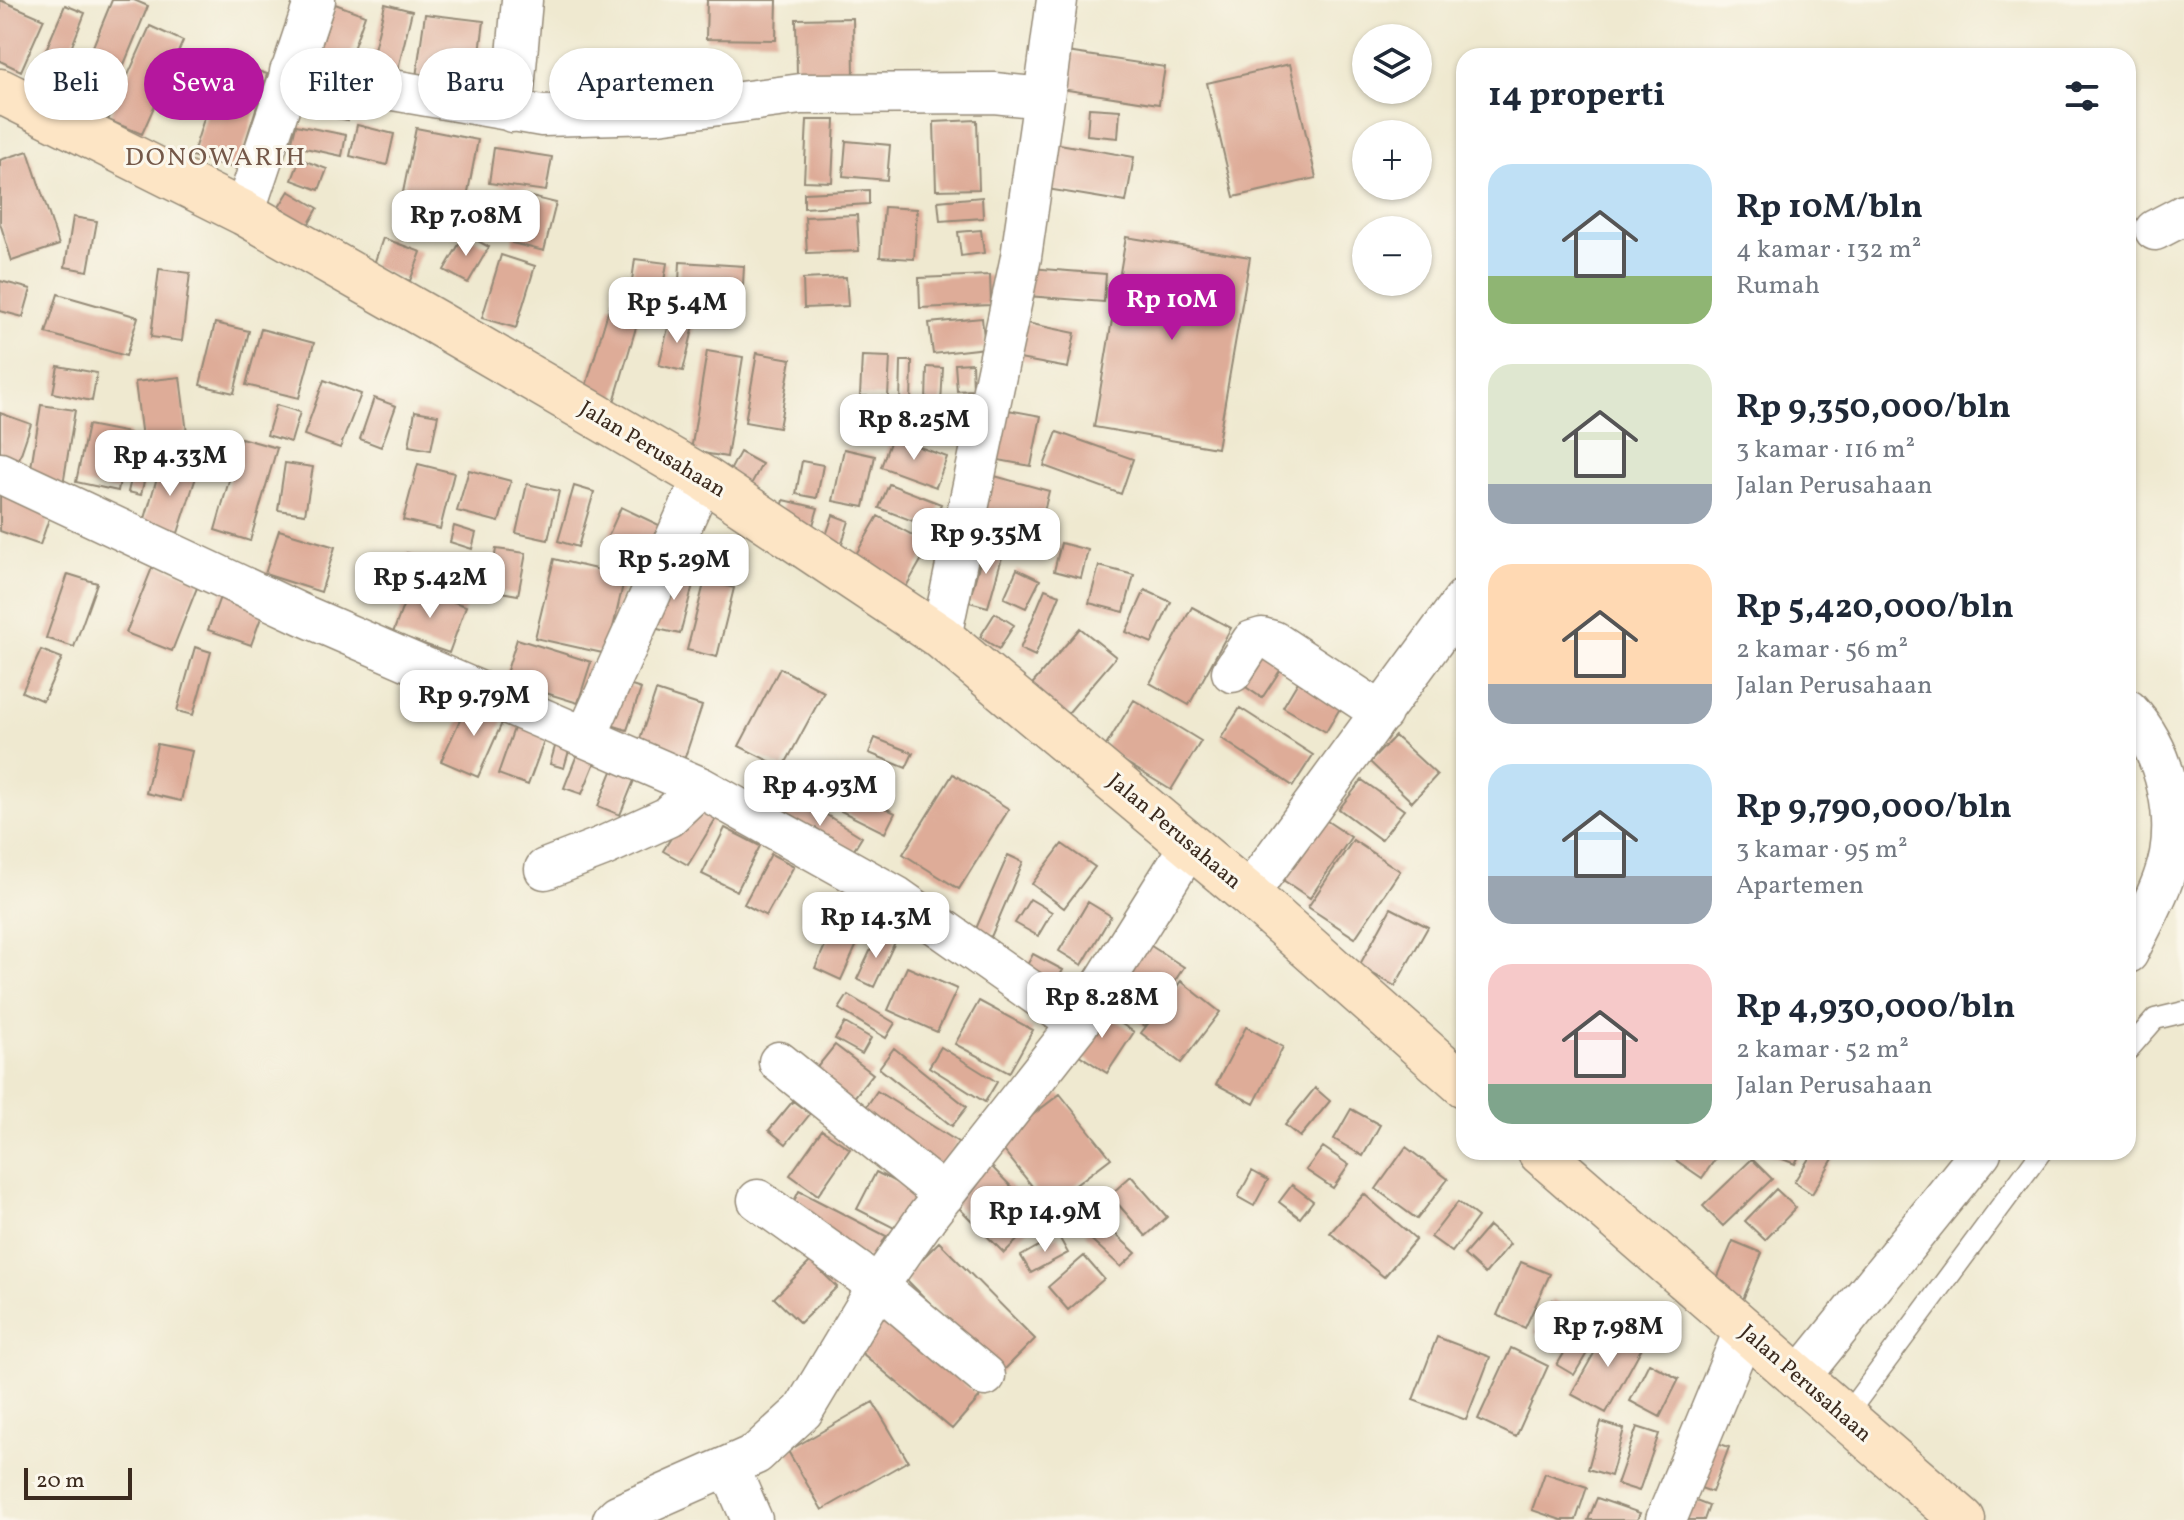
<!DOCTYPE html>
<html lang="id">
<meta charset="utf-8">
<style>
body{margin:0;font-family:Vollkorn,serif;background:#f6f6f7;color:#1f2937;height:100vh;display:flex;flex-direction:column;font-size:30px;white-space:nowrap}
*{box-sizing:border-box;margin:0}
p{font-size:26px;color:#747a83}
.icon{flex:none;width:44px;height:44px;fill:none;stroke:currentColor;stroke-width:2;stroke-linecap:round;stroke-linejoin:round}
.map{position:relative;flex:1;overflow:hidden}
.panel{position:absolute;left:1456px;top:48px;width:680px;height:1112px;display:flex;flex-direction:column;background:#fff;border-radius:24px;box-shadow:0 2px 6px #0004}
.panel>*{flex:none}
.hud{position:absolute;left:24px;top:48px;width:760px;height:72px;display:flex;gap:16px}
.buttons{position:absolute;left:1352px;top:24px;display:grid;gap:16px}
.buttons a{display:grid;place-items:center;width:80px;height:80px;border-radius:50%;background:#fff;box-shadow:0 2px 6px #0004;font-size:40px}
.scale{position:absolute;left:24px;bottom:20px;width:108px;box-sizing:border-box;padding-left:8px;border:4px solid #3b2a1e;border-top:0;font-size:22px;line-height:28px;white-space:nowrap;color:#3b2a1e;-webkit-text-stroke:6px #fbf7ec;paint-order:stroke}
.price{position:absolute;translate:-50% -68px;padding:0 18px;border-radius:16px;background:#fff;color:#222;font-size:26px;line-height:52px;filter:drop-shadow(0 2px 4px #0008)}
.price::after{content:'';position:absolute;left:50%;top:48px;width:24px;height:18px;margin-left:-12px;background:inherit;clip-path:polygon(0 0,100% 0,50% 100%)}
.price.on{background:#b5179e;color:#fff}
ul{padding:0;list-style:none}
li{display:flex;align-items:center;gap:24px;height:200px;padding:0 32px}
li span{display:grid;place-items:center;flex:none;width:224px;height:160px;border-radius:24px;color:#555}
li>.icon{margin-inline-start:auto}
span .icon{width:96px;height:96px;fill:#fffc;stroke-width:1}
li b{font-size:34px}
h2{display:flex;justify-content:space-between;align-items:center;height:96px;padding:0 32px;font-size:34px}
.pill{padding:0 28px;border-radius:36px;background:#fff;box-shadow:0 2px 6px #0004;font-size:28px;line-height:72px}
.pill.on{background:#b5179e;color:#fff}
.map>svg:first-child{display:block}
</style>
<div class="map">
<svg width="2184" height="1520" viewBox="0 0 2184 1520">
<rect width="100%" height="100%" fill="#fbf7ec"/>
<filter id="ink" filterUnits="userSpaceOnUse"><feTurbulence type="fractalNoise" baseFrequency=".0125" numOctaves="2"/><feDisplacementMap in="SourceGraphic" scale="16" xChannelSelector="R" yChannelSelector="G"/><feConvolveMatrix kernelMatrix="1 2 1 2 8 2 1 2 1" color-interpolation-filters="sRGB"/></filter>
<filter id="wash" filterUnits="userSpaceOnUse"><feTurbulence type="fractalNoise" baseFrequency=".006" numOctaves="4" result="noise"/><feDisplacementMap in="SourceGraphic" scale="32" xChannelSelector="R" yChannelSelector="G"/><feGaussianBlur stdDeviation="1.8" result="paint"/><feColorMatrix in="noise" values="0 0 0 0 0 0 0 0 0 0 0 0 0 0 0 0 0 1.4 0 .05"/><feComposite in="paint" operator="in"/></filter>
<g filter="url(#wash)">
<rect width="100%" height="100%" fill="#efe9d0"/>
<g id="blocks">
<!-- building -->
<path fill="#deac98" d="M0,0l44,19 -23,52 -21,-10z
M112,0h22l14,6 -48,117 -33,-13z
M707,0h70l-1,40 -70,-1z
M335,4l30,11 -19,54 -29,-10z
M385,4l27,7 -15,62 -27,-7z
M65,5l20,8 -19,48 -21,-9z
M425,14l59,7 -8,63 -60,-7z
M853,18l1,58 -57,1 -1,-58z
M150,26l33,15 -41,93 -34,-14z
M1067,52l98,15 -6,37 -98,-15z
M223,60l44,14 -30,95 -45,-13z
M1290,64l26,114 -82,19 -27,-114z
M311,86l41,7 -4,27 -42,-7z
M1089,108l31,2 -2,28 -31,-3z
M807,120h28l-3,62 -28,-1z
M977,120l2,69 -43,1 -2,-68z
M296,125l50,10 -4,21 -51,-11z
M357,125l37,9 -7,31 -37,-9z
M416,128l62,12 -16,83 -63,-11z
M846,141l44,4 -3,35 -44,-4z
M1048,142l86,15 -8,45 -85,-14z
M494,148l58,9 -6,34 -57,-8z
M28,151l31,94 -47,16 -12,-38v-63z
M300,159l27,10 -8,21 -27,-10z
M869,190v14l-65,4v-15z
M289,191l29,17 -14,24 -30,-17z
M523,195l33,8 -12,48 -32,-8z
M982,197l1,21 -43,3 -2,-20z
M480,198l28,11 -10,24 -27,-11z
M884,207l33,2 -3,50 -34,-2z
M857,215l2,36 -52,2 -2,-36z
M73,217l24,4 -9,50 -23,-4z
M981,230l3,23 -23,3 -3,-24z
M465,234l24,13 -21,36 -24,-13z
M1126,237l124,20 -33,191 -123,-21z
M383,238l38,14 -11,29 -37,-14z
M501,255l34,11 -19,62 -34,-10z
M635,259l32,4 -6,36 -31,-4z
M680,262l64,4 -1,19 -64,-3z
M1030,268l76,6 -2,28 -76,-6z
M159,269l31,4 -8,68 -31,-4z
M990,275l1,30 -71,3 -1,-30z
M846,277l2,29 -44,2 -1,-29z
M0,281l31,8 -8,28 -23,-6z
M681,292l37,1 -1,22 -37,-1z
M58,294l80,23 -12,39 -80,-23z
M610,305l30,9 -26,88 -30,-9z
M982,318l3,30 -52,6 -4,-31z
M670,320l24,5 -11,46 -24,-6z
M1022,322l53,11 -7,35 -54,-10z
M215,323l34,8 -15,62 -34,-8z
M261,329l53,14 -15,55 -53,-13z
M707,351l36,6 -16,100 -36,-6z
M757,353l34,6 -12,69 -34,-6z
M862,356l28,1 -2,40 -28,-1z
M901,361h11l-1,44h-11z
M972,363l1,27 -16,1 -2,-27z
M58,366l39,7 -5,28 -39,-8z
M927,367l16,1 -2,35 -15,-1z
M180,377l7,56 -45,5 -7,-56z
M324,380l37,14 -21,54 -36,-13z
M374,398l22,8 -15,41 -21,-8z
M41,405l34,5 -12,75 -34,-5z
M276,405l24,7 -9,30 -24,-7z
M997,408l44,8 -10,50 -43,-8z
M415,411l23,4 -7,35 -22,-4z
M0,413l31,11 -17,50 -14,-5z
M88,425l41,8 -11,58 -42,-9z
M1057,432l76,27 -12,35 -77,-28z
M892,437l55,20 -11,30 -55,-20z
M241,438l36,10 -27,93 -35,-11z
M844,449l31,7 -11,51 -31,-6z
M740,452l22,12 -15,28 -22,-12z
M136,460l12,3 -7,32 -13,-3z
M802,461l21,4 -6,33 -21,-4z
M285,463l28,4 -8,47 -27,-4z
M161,464l36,10 -19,59 -34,-11z
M418,464l36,9 -14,56 -37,-9z
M469,470l42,11 -12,41 -42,-11z
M991,475l58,16 -15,61 -59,-16z
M527,484l32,7 -11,49 -32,-7z
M889,484l52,20 -10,24 -52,-20z
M0,486l54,18 -14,41 -40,-14z
M574,486l20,6 -16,55 -20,-6z
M784,500l34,8 -7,24 -33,-8z
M621,507l40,19 -20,42 -39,-18z
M833,515l16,6 -12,38 -17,-6z
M878,516l52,29 -30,52 -52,-29z
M454,526l22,7 -4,16 -22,-7z
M279,530l56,17 -14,45 -56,-18z
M1061,543l27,7 -7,28 -27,-7z
M985,544l19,6 -16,57 -19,-5z
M496,549l30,4 -8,42 -29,-5z
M407,553l58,16 -6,19 -57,-17z
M554,559l71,17 -18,78 -72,-16z
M154,563l46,17 -28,71 -46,-18z
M1099,566l35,9 -10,37 -35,-9z
M1017,569l23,11 -14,28 -22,-10z
M668,570l27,7 -15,57 -27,-6z
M68,574l29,9 -23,64 -28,-9z
M705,580l29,8 -17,69 -30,-7z
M224,586l43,15 -16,44 -43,-15z
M410,587l56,19 -17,47 -56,-20z
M1045,589l15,6 -25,61 -15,-7z
M1145,590l26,12 -19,41 -26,-11z
M1192,607l39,21 -42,77 -39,-22z
M995,613l19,12 -15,24 -19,-12z
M1080,628l36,29 -53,62 -35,-30z
M517,639l74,23 -13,41 -74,-23z
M195,647l16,5 -18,63 -16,-4z
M1256,647l27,19 -21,32 -28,-19z
M41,650l21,8 -19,43 -21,-9z
M780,668l44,24 -41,76 -44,-22z
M1302,675l43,25 -19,32 -43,-25z
M616,681l25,8 -14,41 -25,-8z
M656,691l46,15 -20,60 -46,-15z
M470,698l36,16 -28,63 -37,-16z
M1134,700l67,41 -30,49 -67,-41z
M1240,708l73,47 -20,31 -72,-48z
M519,714l31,11 -22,60 -30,-11z
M559,733l14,4 -9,31 -14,-4z
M1395,736l42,39 -25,27 -42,-40z
M875,738l38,15 -7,15 -37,-15z
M157,744l35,7 -11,50 -35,-8z
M580,747l18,8 -16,39 -18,-6z
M619,754l22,9 -21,52 -22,-9z
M862,767l30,12 -3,8 -29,-12z
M953,774l56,35 -50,80 -56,-35z
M1362,780l42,30 -23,30 -42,-31z
M848,788l47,25 -10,20 -48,-24z
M793,794l69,43 -15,24 -69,-43z
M694,801l24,14 -30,50 -25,-14z
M1318,815l33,22 -41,61 -33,-22z
M725,828l35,18 -23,45 -35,-17z
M1353,840l47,31 -45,67 -47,-31z
M1062,844l33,23 -31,41 -32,-24z
M771,854l23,12 -28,50 -22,-12z
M1008,855l15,7 -32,75 -16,-6z
M1030,899l22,13 -14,24 -23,-13z
M845,901l26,12 -30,67 -26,-12z
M1088,902l23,14 -29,49 -23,-14z
M1391,908l37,19 -33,59 -36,-20z
M879,932l17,8 -22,47 -17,-8z
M1137,937l47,30 -39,59 -46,-29z
M1033,954l30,16 -15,26 -29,-16z
M907,967l50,22 -20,43 -49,-22z
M1181,981l39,31 -39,51 -40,-30z
M848,995l47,28 -9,15 -47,-29z
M979,1001l54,29 -24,43 -54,-29z
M1097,1008l37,24 -27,41 -37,-24z
M845,1023l26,15 -9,16 -27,-15z
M1246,1027l37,20 -29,57 -38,-20z
M835,1045l38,29 -25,31 -38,-29z
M941,1047l56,35 -12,20 -56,-35z
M894,1048l73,59 -15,19 -73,-58z
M1315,1088l15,13 -30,36 -15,-12z
M877,1091l81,51 -18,29 -82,-52z
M1060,1094l51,64 -63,48 -51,-64z
M793,1101l17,13 -24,30 -17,-14z
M1351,1109l29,16 -17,31 -29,-17z
M822,1130l28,19 -32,46 -28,-20z
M1323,1147l26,18 -16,23 -27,-18z
M1406,1147l42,32 -31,40 -41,-30z
M1669,1152h51l-18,26 -35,-24z
M1765,1152h36l-6,12z
M1813,1152h24l-25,42 -18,-12z
M1752,1159l20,20 -49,47 -20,-20z
M988,1163l53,54 -37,36 -54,-54z
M1252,1171l16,9 -14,26 -16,-9z
M876,1172l45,23 -19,37 -45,-23z
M1131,1176l36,41 -21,19 -36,-41z
M1292,1185l21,16 -13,17 -21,-16z
M1776,1189l20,19 -31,32 -20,-19z
M799,1191l87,45 -13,25 -87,-44z
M1364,1194l52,45 -32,38 -54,-44z
M1458,1202l20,15 -26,35 -21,-15z
M1099,1219l37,34 -15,14 -36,-33z
M1489,1226l21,18 -25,30 -21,-19z
M1058,1235l10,18 -37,20 -10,-17z
M1733,1241l29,12 -22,54 -30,-12z
M939,1242l96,97 -35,35 -96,-97z
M1084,1256l20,23 -36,31 -20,-23z
M811,1261l26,26 -37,36 -26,-25z
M1521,1262l29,12 -25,54 -28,-13z
M1553,1300l17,11 -19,31 -17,-10z
M882,1314l98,83 -28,32 -97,-82z
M1610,1325l34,19 -38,69 -35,-19z
M1580,1326l17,10 -23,39 -17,-10z
M1437,1337l53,20 -24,63 -53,-20z
M1511,1348l37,18 -32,71 -38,-18z
M1649,1363l30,16 -19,38 -30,-16z
M873,1402l35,59 -86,49 -34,-59z
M1601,1422l23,7 -13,47 -23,-7z
M1637,1427l22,7 -20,57 -22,-7z
M1709,1440l20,7 -17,45 -20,-7z
M1545,1473l42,14 -11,33h-15l-29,-10z
M1597,1498l43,15 -3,7h-49z
M1688,1498l21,8 -5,14h-25z"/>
</g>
</g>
<g filter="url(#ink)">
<use href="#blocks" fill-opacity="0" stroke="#958a77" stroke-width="2"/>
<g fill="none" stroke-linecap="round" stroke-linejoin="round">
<!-- lane casing -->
<g stroke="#958a77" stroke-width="23">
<path id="lane" d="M2128,1050l27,-31 29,-7
M1844,1418l197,-266"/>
</g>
<!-- street casing -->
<g stroke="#958a77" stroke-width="43">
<path id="street" d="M290,72l252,44 116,-3 143,-19 193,-1 50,5 -23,159 -80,380
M1044,98l13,-98
M512,112l10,-112
M244,213l71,-213
M2155,230l29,-15
M0,473l303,142 397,172 197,110 181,127
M1232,672l20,-31 10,-3 11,3 109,72
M2128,710c39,42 56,115 35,169 -9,25 -23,49 -35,74
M586,737l117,-259
M545,869l57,-22 66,-30 32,-30
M1248,894l216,-295
M779,1062l165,133
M758,1200l120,86 107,90
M1798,1379l183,-227
M729,1467l23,53
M613,1520l5,-5 138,-61 47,-43 75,-125 50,-71 150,-191 112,-179
M1666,1520l78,-189"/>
</g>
<!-- secondary casing -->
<g stroke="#958a77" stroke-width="47">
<path id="secondary" d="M0,91l244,122 193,110 266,155 238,159 307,257 216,191
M1540,1152l423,368"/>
</g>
<!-- lane -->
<use href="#lane" stroke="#fff" stroke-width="20"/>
<!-- street -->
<use href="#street" stroke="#fff" stroke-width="40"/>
<!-- secondary -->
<use href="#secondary" stroke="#fde5c5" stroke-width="44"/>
</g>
</g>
<g text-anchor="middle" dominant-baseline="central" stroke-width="6" stroke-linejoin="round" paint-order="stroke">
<!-- street labels -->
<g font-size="22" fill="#3b2a1e" stroke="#fbf7ec">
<text transform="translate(652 450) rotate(31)">Jalan Perusahaan</text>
<text transform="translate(1174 832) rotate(40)">Jalan Perusahaan</text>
<text transform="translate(1805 1384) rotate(41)">Jalan Perusahaan</text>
</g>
<!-- quarter labels -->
<g font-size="26" letter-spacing="2" fill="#745849" stroke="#fbf7ec">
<text x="216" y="158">DONOWARIH</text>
</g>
</g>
</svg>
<div class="buttons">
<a><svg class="icon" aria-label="layers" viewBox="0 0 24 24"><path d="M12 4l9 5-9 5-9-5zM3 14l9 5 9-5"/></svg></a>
<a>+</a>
<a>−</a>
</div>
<div class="scale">20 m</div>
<b class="price" style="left:466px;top:258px">Rp 7.08M</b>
<b class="price on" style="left:1172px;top:342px">Rp 10M</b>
<b class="price" style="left:677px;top:345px">Rp 5.4M</b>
<b class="price" style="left:914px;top:462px">Rp 8.25M</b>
<b class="price" style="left:170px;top:498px">Rp 4.33M</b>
<b class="price" style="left:986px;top:576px">Rp 9.35M</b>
<b class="price" style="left:674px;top:602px">Rp 5.29M</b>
<b class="price" style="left:430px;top:620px">Rp 5.42M</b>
<b class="price" style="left:474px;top:738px">Rp 9.79M</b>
<b class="price" style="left:820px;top:828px">Rp 4.93M</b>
<b class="price" style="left:876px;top:960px">Rp 14.3M</b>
<b class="price" style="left:1102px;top:1040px">Rp 8.28M</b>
<b class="price" style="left:1045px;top:1254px">Rp 14.9M</b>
<b class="price" style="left:1608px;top:1369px">Rp 7.98M</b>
<div class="hud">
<a class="pill">Beli</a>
<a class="pill on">Sewa</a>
<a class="pill">Filter</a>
<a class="pill">Baru</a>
<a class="pill">Apartemen</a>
</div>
<section class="panel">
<h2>14 properti<svg class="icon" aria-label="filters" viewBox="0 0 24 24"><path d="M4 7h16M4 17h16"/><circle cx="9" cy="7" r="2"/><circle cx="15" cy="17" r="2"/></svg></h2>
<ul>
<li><span style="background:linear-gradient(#bfe0f5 70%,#8fb573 0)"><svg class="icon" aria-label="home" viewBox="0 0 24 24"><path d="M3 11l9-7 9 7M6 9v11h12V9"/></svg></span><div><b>Rp 10M/bln</b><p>4 kamar · 132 m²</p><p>Rumah</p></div></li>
<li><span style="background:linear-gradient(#dfe7d0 75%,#9aa5b1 0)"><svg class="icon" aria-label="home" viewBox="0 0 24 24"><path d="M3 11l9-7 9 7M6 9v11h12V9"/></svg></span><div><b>Rp 9,350,000/bln</b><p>3 kamar · 116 m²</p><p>Jalan Perusahaan</p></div></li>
<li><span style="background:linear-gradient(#ffd9b3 75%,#9aa5b1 0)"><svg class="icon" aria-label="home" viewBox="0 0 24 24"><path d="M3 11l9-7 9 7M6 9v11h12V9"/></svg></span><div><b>Rp 5,420,000/bln</b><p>2 kamar · 56 m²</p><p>Jalan Perusahaan</p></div></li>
<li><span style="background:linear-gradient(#bfe0f5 70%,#9aa5b1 0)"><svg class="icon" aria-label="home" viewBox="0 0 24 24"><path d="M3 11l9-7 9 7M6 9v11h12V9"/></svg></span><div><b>Rp 9,790,000/bln</b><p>3 kamar · 95 m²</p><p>Apartemen</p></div></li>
<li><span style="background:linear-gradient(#f6c9c9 75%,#7fa58c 0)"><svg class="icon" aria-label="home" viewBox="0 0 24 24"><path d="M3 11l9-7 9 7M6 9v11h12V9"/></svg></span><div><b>Rp 4,930,000/bln</b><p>2 kamar · 52 m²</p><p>Jalan Perusahaan</p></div></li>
</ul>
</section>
</div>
